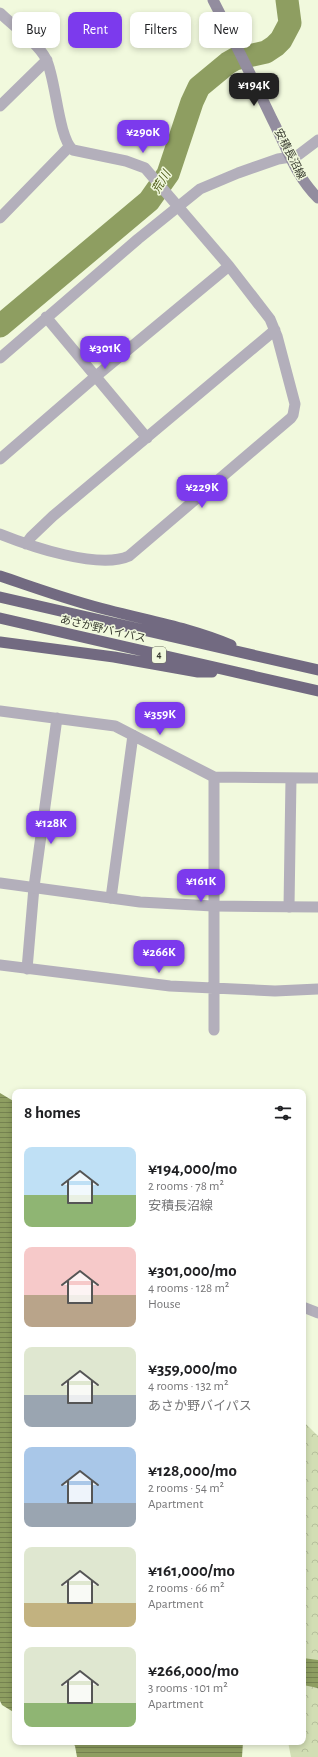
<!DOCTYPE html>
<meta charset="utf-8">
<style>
body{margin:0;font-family:"Alegreya Sans","Noto Sans JP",sans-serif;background:#f6f6f6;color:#202124;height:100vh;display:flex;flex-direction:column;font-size:15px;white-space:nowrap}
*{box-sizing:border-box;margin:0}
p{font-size:13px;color:#757577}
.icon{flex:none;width:22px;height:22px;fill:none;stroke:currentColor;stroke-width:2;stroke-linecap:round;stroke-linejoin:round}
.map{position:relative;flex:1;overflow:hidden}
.panel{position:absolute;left:12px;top:1089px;width:294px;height:656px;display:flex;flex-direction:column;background:#fff;border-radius:8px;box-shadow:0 2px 6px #0003}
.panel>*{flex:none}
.hud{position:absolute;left:12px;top:12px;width:294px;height:36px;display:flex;gap:8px}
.price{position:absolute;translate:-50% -34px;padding:0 9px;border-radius:8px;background:#7c3aed;color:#fff;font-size:13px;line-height:26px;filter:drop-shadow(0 1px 2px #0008)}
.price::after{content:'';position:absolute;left:50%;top:24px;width:12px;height:9px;margin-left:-6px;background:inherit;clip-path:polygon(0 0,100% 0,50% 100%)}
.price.current{background:#222;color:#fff}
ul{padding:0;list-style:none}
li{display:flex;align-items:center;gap:12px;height:100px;padding:0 12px}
li span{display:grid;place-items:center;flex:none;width:112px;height:80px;border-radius:8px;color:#555}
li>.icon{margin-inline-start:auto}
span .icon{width:48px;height:48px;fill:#fffc;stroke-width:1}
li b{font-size:17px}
h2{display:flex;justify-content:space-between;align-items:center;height:48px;padding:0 12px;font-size:17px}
.tag{padding:0 14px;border-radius:8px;background:#fff;box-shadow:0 2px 6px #0003;font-size:14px;line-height:36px}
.tag.current{background:#7c3aed;color:#fff}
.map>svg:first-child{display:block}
</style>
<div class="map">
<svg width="318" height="1757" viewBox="0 0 318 1757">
<defs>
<pattern id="forest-crowns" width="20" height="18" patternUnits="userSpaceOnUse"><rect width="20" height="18" fill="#d2deb4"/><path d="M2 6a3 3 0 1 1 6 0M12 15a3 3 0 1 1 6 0" fill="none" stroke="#b5bf9b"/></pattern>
<pattern id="water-rules" width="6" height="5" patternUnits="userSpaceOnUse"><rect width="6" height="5" fill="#8e9e61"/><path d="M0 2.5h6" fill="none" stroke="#758250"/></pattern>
</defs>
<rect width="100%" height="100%" fill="#f1f9dd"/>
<!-- forest -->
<path fill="url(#forest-crowns)" d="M303,1421l15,15v321h-27l-3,-15h15z"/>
<!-- water -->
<path fill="url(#water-rules)" d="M0,1093l15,9v611l-13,-8 -2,-4z
M303,1658l15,2v28l-15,-3z
M72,1742h171l-1,15h-165l-2,-11z"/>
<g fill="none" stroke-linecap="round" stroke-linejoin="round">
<!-- river -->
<path stroke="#8e9e61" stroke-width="23" d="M0,326l149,-125 19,-27 24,-72 7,-15 29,-24 7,-4 31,-7 9,-6 6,-6 9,-17 -3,-23"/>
<!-- minor -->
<path stroke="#b3afbb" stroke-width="11" d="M0,13c13,13 38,30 46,46 10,19 12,79 27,91l53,11 19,7 84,98 41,53 7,17 18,68 -2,11 -2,3 -162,138c-30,14 -99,-10 -129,-22
M0,106l47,-46
M0,218l69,-71
M46,317l101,121
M0,358l138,-119 62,-50 38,-16 40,-14 19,-3 21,-16
M0,459l95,-82 134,-111
M26,544l5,-7 22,-21 222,-186
M0,711l115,15 99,51 104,1
M111,898l22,-163
M289,907l2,-129
M0,965l170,21 105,5 43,-2
M27,969l7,-82 23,-169
M214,1030v-253
M303,1307l15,6"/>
<!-- tertiary -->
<path stroke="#b3afbb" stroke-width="11" d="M0,883l140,19 73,4 105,1"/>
<!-- secondary -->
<path stroke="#938d9f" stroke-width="11" d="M213,0c20,39 40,79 59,119 14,27 24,58 46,79"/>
<!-- trunk -->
<path stroke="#726a81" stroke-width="11" d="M0,576c36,12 71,25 108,34 42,11 83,18 123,35
M0,597l318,73
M0,618l318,73
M0,642l114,15 84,15h14"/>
</g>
<g text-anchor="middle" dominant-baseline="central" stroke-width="3" stroke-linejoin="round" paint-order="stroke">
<!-- shield labels -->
<rect fill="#f1f9dd" stroke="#6e7362" stroke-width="1" x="152" y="647" width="14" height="16" rx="3"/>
<g font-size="10" font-weight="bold" fill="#36392e">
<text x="159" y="655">4</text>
</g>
<!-- street labels -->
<g font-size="11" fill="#36392e" stroke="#f1f9dd">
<text transform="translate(290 154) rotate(63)">安積長沼線</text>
<text transform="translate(103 629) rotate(13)">あさか野バイパス</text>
</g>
<!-- water labels -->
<g font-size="12" font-style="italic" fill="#4e5c19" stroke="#f1f9dd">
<text transform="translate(161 182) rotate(-59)">荒川</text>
</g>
</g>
</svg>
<b class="price current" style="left:254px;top:107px">¥194K</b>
<b class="price" style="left:143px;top:154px">¥290K</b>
<b class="price" style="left:105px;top:370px">¥301K</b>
<b class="price" style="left:202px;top:509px">¥229K</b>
<b class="price" style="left:160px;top:736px">¥359K</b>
<b class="price" style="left:51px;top:845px">¥128K</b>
<b class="price" style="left:201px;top:903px">¥161K</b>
<b class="price" style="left:159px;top:974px">¥266K</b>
<div class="hud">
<a class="tag">Buy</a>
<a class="tag current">Rent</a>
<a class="tag">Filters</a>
<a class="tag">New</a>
</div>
<section class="panel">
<h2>8 homes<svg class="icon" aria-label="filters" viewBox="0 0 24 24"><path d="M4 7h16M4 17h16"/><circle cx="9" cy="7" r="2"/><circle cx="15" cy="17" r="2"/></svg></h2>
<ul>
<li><span style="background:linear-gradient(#bfe0f5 60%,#8fb573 0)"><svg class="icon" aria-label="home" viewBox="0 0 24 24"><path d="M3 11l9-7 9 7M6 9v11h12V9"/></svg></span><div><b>¥194,000/mo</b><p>2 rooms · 78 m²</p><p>安積長沼線</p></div></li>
<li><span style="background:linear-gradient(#f6c9c9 60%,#b9a48a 0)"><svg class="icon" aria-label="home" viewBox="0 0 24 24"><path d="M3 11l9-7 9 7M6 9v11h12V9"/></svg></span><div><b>¥301,000/mo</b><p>4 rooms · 128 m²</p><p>House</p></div></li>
<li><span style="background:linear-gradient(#dfe7d0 60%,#9aa5b1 0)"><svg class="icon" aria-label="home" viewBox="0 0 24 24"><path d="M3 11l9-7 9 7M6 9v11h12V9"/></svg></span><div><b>¥359,000/mo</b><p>4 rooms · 132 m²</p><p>あさか野バイパス</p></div></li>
<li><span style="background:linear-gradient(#a9c7e8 70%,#9aa5b1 0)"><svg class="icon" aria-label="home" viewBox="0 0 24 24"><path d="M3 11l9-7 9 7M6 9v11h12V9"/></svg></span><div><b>¥128,000/mo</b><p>2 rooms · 54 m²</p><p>Apartment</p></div></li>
<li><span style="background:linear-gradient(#dfe7d0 70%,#c2b280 0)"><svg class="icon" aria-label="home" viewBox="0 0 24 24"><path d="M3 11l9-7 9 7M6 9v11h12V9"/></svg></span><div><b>¥161,000/mo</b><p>2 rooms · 66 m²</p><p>Apartment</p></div></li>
<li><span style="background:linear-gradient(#dfe7d0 70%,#8fb573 0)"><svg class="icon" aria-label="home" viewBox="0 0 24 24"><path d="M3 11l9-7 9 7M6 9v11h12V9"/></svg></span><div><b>¥266,000/mo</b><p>3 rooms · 101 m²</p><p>Apartment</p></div></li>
</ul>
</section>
</div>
